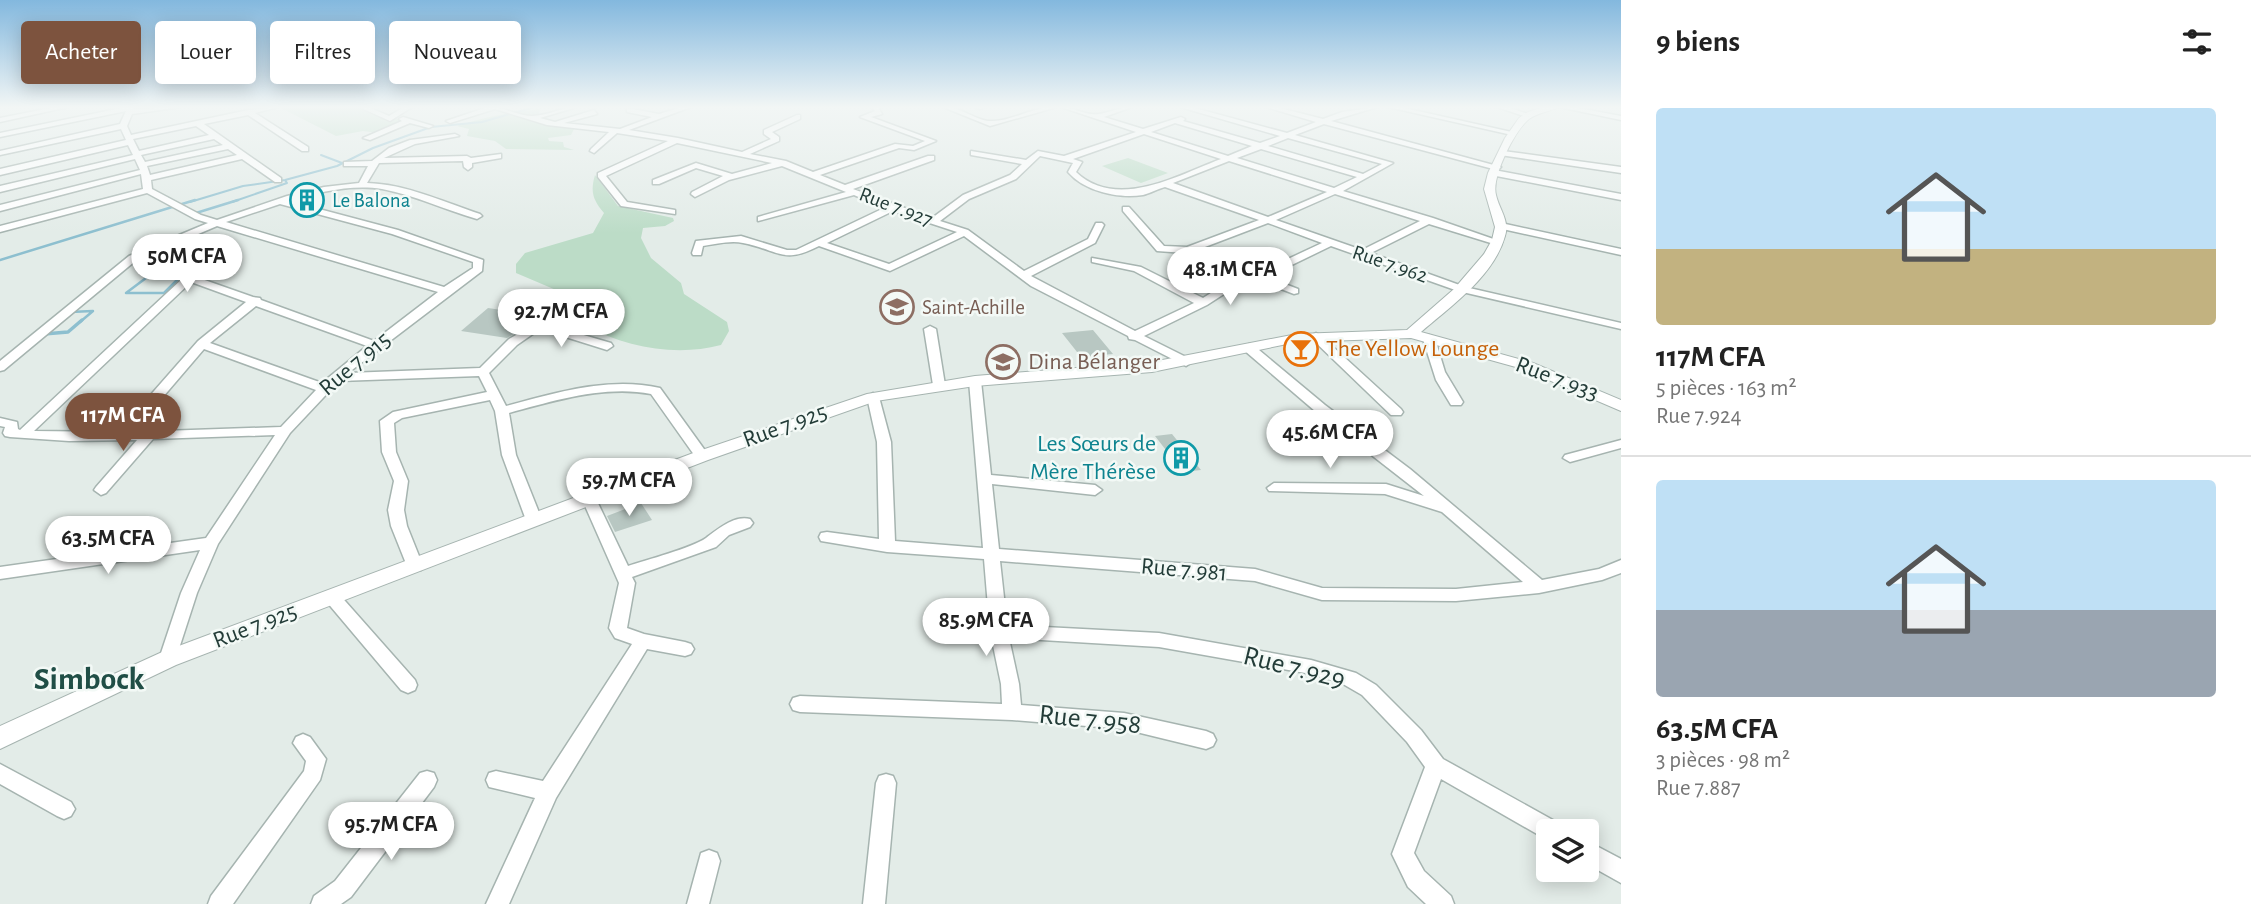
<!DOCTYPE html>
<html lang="fr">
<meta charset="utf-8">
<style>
body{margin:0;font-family:"Alegreya Sans",sans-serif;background:#f2f2f2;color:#222;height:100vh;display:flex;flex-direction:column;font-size:26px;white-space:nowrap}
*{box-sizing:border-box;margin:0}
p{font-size:23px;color:#767676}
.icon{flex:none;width:38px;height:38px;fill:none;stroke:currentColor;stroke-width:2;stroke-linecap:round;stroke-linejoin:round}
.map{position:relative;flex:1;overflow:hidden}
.side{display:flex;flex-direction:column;background:#fff;width:630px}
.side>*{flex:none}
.hud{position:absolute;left:21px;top:21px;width:665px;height:63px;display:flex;gap:14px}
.buttons{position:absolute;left:1536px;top:819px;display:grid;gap:14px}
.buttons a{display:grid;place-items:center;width:63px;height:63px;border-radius:7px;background:#fff;box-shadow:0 4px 18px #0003;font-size:35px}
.price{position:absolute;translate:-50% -60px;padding:0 16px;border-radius:24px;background:#fff;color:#222;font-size:23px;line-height:46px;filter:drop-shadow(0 2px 4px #0008)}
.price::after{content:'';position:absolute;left:50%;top:42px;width:21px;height:16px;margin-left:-10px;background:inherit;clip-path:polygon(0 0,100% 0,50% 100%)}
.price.selected{background:#7d533e;color:#fff}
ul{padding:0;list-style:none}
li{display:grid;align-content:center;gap:14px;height:371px;padding:0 35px}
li+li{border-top:2px solid #e0e0e0}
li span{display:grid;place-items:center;height:217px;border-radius:7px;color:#555}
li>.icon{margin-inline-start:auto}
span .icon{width:126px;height:126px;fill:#fffc;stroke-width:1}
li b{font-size:30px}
h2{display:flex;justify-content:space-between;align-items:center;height:84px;padding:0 35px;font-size:30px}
.pill{padding:0 24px;border-radius:7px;background:#fff;box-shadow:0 4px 18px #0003;font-size:24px;line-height:63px}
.pill.selected{background:#7d533e;color:#fff}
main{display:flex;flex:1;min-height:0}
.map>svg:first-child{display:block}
</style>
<main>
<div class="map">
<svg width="1621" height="904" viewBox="0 0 1621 904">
<rect width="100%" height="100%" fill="#e3ece8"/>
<!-- green -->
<path fill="#bcdcc7" d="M279,107h80l26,9 42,10 -23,-1 -26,8 -15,-2 -27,5z
M540,109l-1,5 14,8 22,5 -4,8 -23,3 1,3 14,1 1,5 10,3 -68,-1 -11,-8 -28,-5 2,-7 -12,-3c27,-9 55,-14 83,-17z
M1128,158l40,15 -27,10 -39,-17z
M595,175l23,31 55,12 1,3 -9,5 -22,2 -2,10 10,20 30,25 3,11 43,28 2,9 -8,14c-46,12 -94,2 -136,-19l6,-26 -14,-9 -21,-1 -40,-17v-9l9,-11 68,-20 11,-20c-11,-13 -14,-21 -9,-38z"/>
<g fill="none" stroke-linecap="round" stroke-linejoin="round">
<!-- stream-far2 -->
<path stroke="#8dbfcf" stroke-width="2" d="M321,155l21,8
M190,202l53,-16 42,-6 52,-14 36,-18 58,-21 51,-5 53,-15
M232,202l55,-19 -2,-3"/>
<!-- stream-far1 -->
<path stroke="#8dbfcf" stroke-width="2.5" d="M196,213l42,-13
M0,260l195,-60
M158,269l21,9 -15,15h-38z
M58,322l12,-10 23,-1 -13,11"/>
<!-- stream -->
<path stroke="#8dbfcf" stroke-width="3.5" d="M60,320l-16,14 24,-2 14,-12"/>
</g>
<!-- building -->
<path fill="#b8c7c2" d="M488,308l46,7 -12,14 -15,9 -46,-7z
M1093,330l20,24 -32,3 -19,-24z
M1172,434l29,36 -18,2 -28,-36z
M641,503l11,17 -37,12 -8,-16z"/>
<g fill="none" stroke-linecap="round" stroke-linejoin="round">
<!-- minor casing -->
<g stroke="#a6b4b0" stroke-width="3">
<path id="minor" d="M55,107h13l-68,15v-4z
M126,107h8v2l47,-2 -49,7 -5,12 4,9 117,-25 30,-3 -23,6 53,34v4h-6l-54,-36 -44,9 77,54v4h-6l-33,-23 -91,21 1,9 49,26 16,5 70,-24 37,-9 35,-4 9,-17h-24v-4l28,-1 17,-13 21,-8 45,-6 4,2 -44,8 -31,14 83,-2 4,2 30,-4v4l-29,5v4l-4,3 -4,-3 -1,-6 -84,2 -12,20c39,1 77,19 113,31l2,2 -5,3c-32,-9 -62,-24 -95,-30 -30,-5 -63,3 -93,12l109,29 85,30 -1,11 -134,102 132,-5 29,-29 30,-17 72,21 2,3 -6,4 -67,-21 -23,16 -28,28 17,33c49,-13 103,-30 154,-18l49,68 -2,3h-10l-46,-65c-46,-9 -98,7 -142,19l7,42 26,65 -3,4h-10l-3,-4 -24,-65 -7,-44 -5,-11 -88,18 -8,5 2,29 12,29 -4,29 3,16 16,40 -2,4h-12l-2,-4 -16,-40 -3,-16 6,-29 -12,-29 -2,-31 13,-9 94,-20 -8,-16 -140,5 -49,52 -72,111 -21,49 -23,71 -6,2 -6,-2 -3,-5 22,-66 19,-43 -200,29v-12l206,-29 69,-103 -122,4 -47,54 -5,2 -7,-5 2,-3 41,-47 -68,1 -59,-4 -5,-1 -2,-3 2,-6 -5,-1v-8l17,4 1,7 2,1 162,-151 -48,-17 -130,108 -4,1v-10l129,-105 79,-33 -13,-4 -48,-26 -147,39v-6l143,-37 -2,-15 -141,37v-6l140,-35 -5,-11 -135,33v-6l133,-31 -5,-10 -128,30v-6l126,-29 -5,-11 -121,26v-4l120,-27 6,-13 -126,26v-4zM196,126l13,9 -70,16 -6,-12zM214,139l9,6 -78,17 -4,-7zM228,149l9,6 -87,20 -3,-9zM280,204l112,30 81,28v6l-29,19 -218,-65zM217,226l221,66 -64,49 -113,-41 -1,-2 -7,-1 -111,-39zM191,282l55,20 -48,39 -80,91 -84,-1zM256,306l111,40 -45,37 -112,-40zM204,349l112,41 -35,37 -148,5z
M359,107h9l21,9 15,-9h8l-22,14z
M488,107c16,0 31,9 44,9 15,0 30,-9 45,-9l-37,11 15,4 39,-12 3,4 -33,9 56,6 32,-12 -25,-5v-4l32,6 23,-7h9l-62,23 49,8 64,14 29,-13 -7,-5v-4l33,-15h3v4l-28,13 7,5v4l-29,13 36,7 27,11 82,-28 18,2 12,-5 -65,-24 15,-6 -3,-4h6l4,7 -11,3 65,24 -22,9 -15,-2 -79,27 25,10 83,-29h6v4l-81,29 79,29 31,-23 47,-20 12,-11 -51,-9v-4l55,9 12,-9 26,5 72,-24 -75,-25c12,0 26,9 38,7 12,-2 21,-7 33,-7l-28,10 39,12 38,-12 4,2 -2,2 77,22 20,-7 -100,-29h11l96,26 29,-11 -50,-15h10l47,12 19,-7 35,-5 -46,14 170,46 -4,3 -173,-46 -29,11 98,28 -50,28 90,27 69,24 -8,2 -65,-20 -58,29 94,34 156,36v6l-163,-38 -127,-45 -64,31 31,12v4l-4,1 -94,-36 25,34 -1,2 -17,11 -63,31 46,23 2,3 -6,4 -51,-26 -6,-1 -1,-3 -97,-50 -67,-50 -74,35 -71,-25c-37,19 -40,4 -76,-3 -12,-3 -27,1 -40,3l-2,9h-8l-1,-2 4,-12 45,-5 46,14h9l88,-42 -30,-13 -96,26v-4l88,-25 -64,-26 -53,14 -34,17 -4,-3 1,-2 31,-16 -27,-8 -37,16h-6v-4l43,-17 36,11 40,-11 -95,-20 -71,33 21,26 48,8v4l-54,-8 -23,-29v-4l70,-32 -51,-8 -23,20 -4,-2 1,-2 18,-17 -62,-7 -52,-16 -45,14 -4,-2zM1175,123l77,23 -24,10 -77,-24zM1144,134l77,25c-43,16 -104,52 -145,13l6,-10 -9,-3zM1288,138l94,26 -19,10 -95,-28zM1261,149l96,28 -23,11 -97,-30zM1040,156l33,7 -5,9c16,19 50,27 75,23 7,-2 15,-6 22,-8l94,33 -72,27 -23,-1 -35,-39h-6v4l34,40 28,2 29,38 -11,7 -62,-31 -49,-9v4l42,9 60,32 -59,28 -104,-55 64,-33 9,-18 -2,-2h-6l-8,16 -64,32 -56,-41 -28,-9 29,-22 47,-20zM1229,161l98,31 -59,25 -95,-34zM1335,194l85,27 -58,29 -86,-30zM893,211l64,21 -68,32 -62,-21zM1268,223l54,20 -64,30 -61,-23z
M943,107c18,-1 32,14 48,14 19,1 43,-15 66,-14l-67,19z
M974,107h10l-4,2z
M1388,107h12l116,26 -4,2z
M1497,107h10l24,8 -4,2z
M1559,107h14l48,9v4z
M403,117l30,9 -4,2 -19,-5 -40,17 -7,-2 39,-17 -3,-2z
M1503,151l118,16v6l-121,-18 -1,-2z
M1494,170l127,24v6l-130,-25 -1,-2z
M1501,223l120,26v6l-123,-27 -2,-2z
M930,326l6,3 9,56 -6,4 -6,-4 -9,-56z
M1316,333l4,2 81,74 2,3 -2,3h-10l-79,-76v-4z
M1429,335l6,4 10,33 18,30 -2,3h-10l-15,-25 -13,-41z
M1249,344l4,1 72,60 85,64 132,111 57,-11 22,-9v13l-19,7 -63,13 -83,8 -134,-1 -67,-19 -255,-20 7,64 152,8 152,27 45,13 20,12 45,45 22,29 117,65 3,7h-14v9l-5,-2 -103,-59 -27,74 10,18 27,25 3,8h-28l-18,-17 -16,-33 33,-87 -18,-25 -45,-47 -19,-11 -32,-10 -152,-27 -150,-9 10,46 2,21 103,8 82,18 7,3 3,6 -3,6 -7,3 -82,-20 -112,-9 -212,-8 -7,-2 -3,-6 3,-6 7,-2 202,8 -1,-20 -11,-53 -6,-72 -97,-7 -66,-11 -2,-4 2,-4 6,-1 52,7 -2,-97 -10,-45 6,-4 6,4 12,45 4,99 88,7 -14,-167 6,-4 6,4 10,94 104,10 7,5 -7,5 -103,-11 7,65 256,20 67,19 134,1 67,-7 -81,-70 -57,-18 -116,-3 -2,-3 7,-5 112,1 38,12 -109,-85 -70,-60 -2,-3z
M1621,440v8l-51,14 -7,-4 2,-3z
M589,494l7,5 32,67c18,-6 64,-18 78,-28 12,-9 28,-23 44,-19l3,4 -3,4 -21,8 -13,12 -84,30 3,6 -8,45 17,6 41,8 6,2 3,5 -3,5 -6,2 -38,-7 -91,149 -47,106h-23l49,-106 -46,-11 -3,-7 3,-7 7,-2 47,10 89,-137 -17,-6 -6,-10 10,-45 -37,-84z
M332,591l6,2 77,87 2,5 -2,5 -7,3 -7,-3 -75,-89 -2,-4 2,-4z
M303,734l7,3 16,22 -6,21 -87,124h-25l3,-8 93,-125 2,-10 -13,-18 3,-6z
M0,764l71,38 4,7 -4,7 -7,3 -7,-3 -57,-32z
M427,771l7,2 3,7 -3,7 -83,110 -10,7h-30l3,-8 21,-15 85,-108z
M886,774l7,2 3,7 -11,121h-22l13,-121 3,-7z
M1587,841l34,18v24l-34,-19z
M709,850l8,3 3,8 -11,43h-22l14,-51z"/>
</g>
<!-- tertiary casing -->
<g stroke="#a6b4b0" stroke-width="2">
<path id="tertiary" d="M1544,107h14c-8,5 -20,5 -29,12 -14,11 -38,58 -33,76 3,14 14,26 9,41 -11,40 -54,70 -84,96l112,31 88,37v11l-98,-42 -112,-31 -114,4 -145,30 -177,14 -99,15 -168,59 -532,205 -176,84v-23l160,-73 536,-201 171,-58 108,-18 177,-14 145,-28 110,-4 47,-41 30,-35 8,-14 3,-13 -11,-38 4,-16 17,-35 14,-20 9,-6z"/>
</g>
<!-- minor -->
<use href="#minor" fill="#fff" fill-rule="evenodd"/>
<!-- tertiary -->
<use href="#tertiary" fill="#fff" fill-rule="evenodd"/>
</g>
<!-- sky -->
<linearGradient id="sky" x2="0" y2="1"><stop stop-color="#83b8de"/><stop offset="0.46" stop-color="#f2f6f5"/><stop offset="1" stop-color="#f2f6f5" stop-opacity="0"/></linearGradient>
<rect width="1621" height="233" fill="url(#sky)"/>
<!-- icons -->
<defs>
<g id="building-ring" transform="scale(1.75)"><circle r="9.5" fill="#f3f9f6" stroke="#0f9aa8" stroke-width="1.5"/><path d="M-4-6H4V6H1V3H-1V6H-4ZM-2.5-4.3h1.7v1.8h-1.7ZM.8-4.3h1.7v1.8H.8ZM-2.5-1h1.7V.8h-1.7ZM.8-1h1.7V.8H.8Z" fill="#0f9aa8"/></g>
<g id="school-ring" transform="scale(1.75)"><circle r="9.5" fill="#f3f9f6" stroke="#8d6e63" stroke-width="1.5"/><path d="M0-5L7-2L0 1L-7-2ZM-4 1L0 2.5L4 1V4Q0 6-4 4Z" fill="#8d6e63"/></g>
<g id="bar-ring" transform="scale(1.75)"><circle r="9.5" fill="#f3f9f6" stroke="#e8710a" stroke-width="1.5"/><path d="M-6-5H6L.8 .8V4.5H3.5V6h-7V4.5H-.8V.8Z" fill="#e8710a"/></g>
</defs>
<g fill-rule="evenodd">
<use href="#building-ring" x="307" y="200"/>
<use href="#school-ring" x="897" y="307"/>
<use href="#bar-ring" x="1301" y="349"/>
<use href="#school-ring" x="1003" y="362"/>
<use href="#building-ring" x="1181" y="458"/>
</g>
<g text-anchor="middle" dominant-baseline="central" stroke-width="5" stroke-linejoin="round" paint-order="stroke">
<!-- far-culture labels -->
<g font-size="21" fill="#0d838f" stroke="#f3f9f6" text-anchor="start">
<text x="332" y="200">Le Balona</text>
</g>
<!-- far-street labels -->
<g font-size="21" fill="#233c38" stroke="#f3f9f6">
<text transform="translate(896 207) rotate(21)">Rue 7.927</text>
<text transform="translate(1390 264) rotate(19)">Rue 7.962</text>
</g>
<!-- far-education labels -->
<g font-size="21" fill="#785e54" stroke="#f3f9f6" text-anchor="start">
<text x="922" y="307">Saint-Achille</text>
</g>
<!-- food labels -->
<g font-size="24" fill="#c56008" stroke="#f3f9f6" text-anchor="start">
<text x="1326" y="349">The Yellow Lounge</text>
</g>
<!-- education labels -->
<g font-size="24" fill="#785e54" stroke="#f3f9f6" text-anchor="start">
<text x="1028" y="362">Dina Bélanger</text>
</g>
<!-- street labels -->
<g font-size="24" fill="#233c38" stroke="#f3f9f6">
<text transform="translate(355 364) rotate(-40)">Rue 7.915</text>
<text transform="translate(1557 379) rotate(21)">Rue 7.933</text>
<text transform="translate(785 426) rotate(-20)">Rue 7.925</text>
<text transform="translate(1184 570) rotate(5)">Rue 7.981</text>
<text transform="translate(255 626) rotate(-21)">Rue 7.925</text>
</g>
<!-- culture labels -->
<g font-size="24" fill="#0d838f" stroke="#f3f9f6" text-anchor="end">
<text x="1156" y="444">Les Sœurs de<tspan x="1156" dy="28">Mère Thérèse</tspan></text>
</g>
<!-- near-street labels -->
<g font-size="28" fill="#233c38" stroke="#f3f9f6">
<text transform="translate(1294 668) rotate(14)">Rue 7.929</text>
<text transform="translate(1090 720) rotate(6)">Rue 7.958</text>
</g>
<!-- near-neighbourhood labels -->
<g font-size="32" font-weight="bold" fill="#204e46" stroke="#f3f9f6">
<text x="89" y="679">Simbock</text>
</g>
</g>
</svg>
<div class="buttons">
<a><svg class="icon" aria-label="layers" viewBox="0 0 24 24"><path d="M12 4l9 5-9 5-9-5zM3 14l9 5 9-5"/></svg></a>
</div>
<b class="price" style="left:187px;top:294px">50M CFA</b>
<b class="price" style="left:1230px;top:307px">48.1M CFA</b>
<b class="price" style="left:561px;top:349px">92.7M CFA</b>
<b class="price selected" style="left:123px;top:453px">117M CFA</b>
<b class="price" style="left:1330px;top:470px">45.6M CFA</b>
<b class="price" style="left:629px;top:518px">59.7M CFA</b>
<b class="price" style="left:108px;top:576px">63.5M CFA</b>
<b class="price" style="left:986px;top:658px">85.9M CFA</b>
<b class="price" style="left:391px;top:862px">95.7M CFA</b>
<div class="hud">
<a class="pill selected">Acheter</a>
<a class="pill">Louer</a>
<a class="pill">Filtres</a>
<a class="pill">Nouveau</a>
</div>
</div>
<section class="side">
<h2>9 biens<svg class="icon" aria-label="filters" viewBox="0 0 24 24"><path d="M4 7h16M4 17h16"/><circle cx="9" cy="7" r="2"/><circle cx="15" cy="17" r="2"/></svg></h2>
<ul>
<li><span style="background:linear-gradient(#bfe0f5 65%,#c2b280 0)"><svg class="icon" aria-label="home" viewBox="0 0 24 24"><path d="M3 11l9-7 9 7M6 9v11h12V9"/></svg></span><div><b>117M CFA</b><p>5 pièces · 163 m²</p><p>Rue 7.924</p></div></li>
<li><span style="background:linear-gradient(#bfe0f5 60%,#9aa5b1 0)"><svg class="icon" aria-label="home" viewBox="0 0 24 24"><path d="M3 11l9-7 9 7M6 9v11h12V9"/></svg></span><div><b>63.5M CFA</b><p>3 pièces · 98 m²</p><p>Rue 7.887</p></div></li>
</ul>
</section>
</main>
